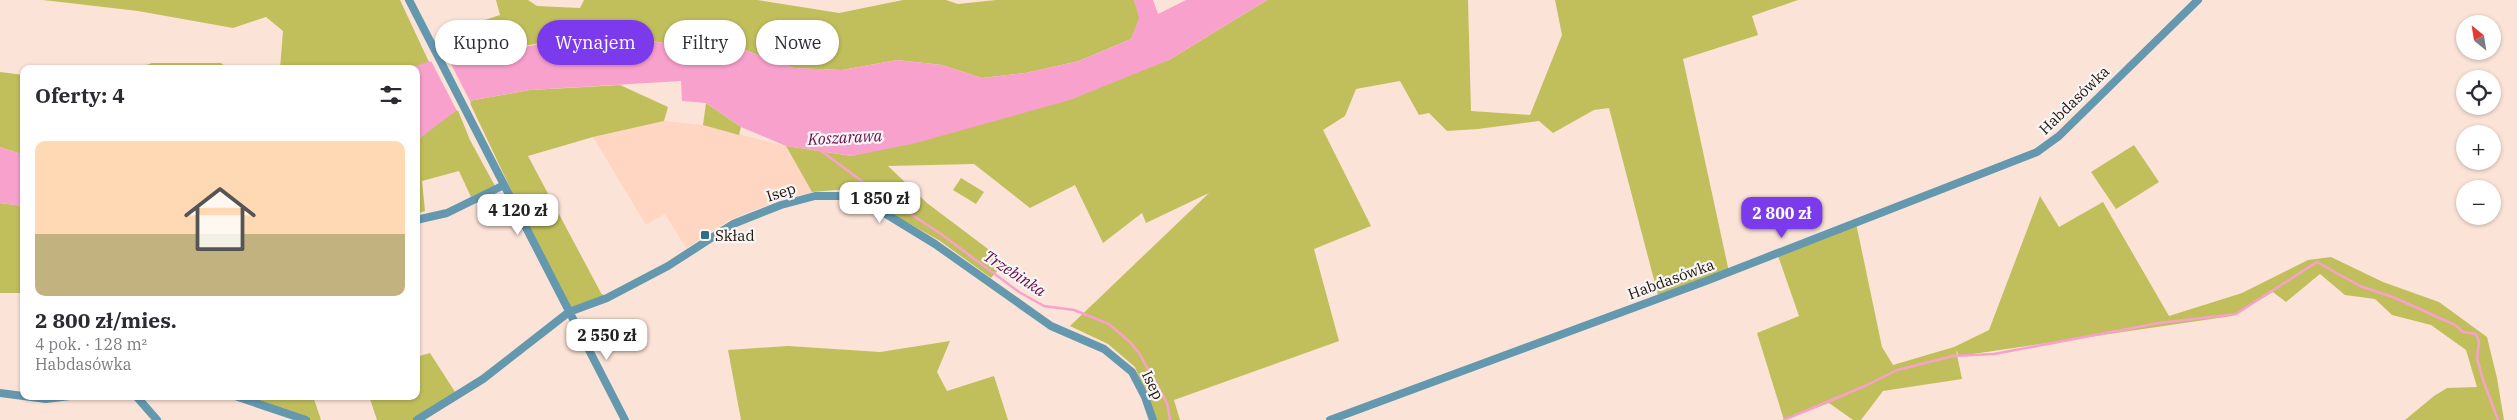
<!DOCTYPE html>
<html lang="pl">
<meta charset="utf-8">
<style>
body{margin:0;font-family:"IBM Plex Serif",serif;background:#f2f2f3;color:#2b2b33;height:100vh;display:flex;flex-direction:column;font-size:19px;white-space:nowrap}
*{box-sizing:border-box;margin:0}
p{font-size:16px;color:#7c7c81}
.icon{flex:none;width:28px;height:28px;fill:none;stroke:currentColor;stroke-width:2;stroke-linecap:round;stroke-linejoin:round}
.map{position:relative;flex:1;overflow:hidden}
.details{position:absolute;left:20px;top:65px;width:400px;height:335px;display:flex;flex-direction:column;background:#fff;border-radius:10px;box-shadow:0 1px 4px #0004}
.details>*{flex:none}
.banner{position:absolute;left:435px;top:20px;width:475px;height:45px;display:flex;gap:10px}
.needle{width:32px;rotate:330deg}
.controls{position:absolute;left:2456px;top:15px;display:grid;gap:10px}
.controls a{display:grid;place-items:center;width:45px;height:45px;border-radius:50%;background:#fff;box-shadow:0 1px 4px #0004;font-size:25px}
.price{position:absolute;translate:-50% -42px;padding:0 11px;border-radius:10px;background:#fff;color:#222;font-size:16px;line-height:32px;filter:drop-shadow(0 1px 2px #0008)}
.price::after{content:'';position:absolute;left:50%;top:30px;width:15px;height:11px;margin-left:-8px;background:inherit;clip-path:polygon(0 0,100% 0,50% 100%)}
.price.active{background:#7c3aed;color:#fff}
ul{padding:0;list-style:none}
li{display:grid;align-content:center;gap:10px;height:265px;padding:0 15px}
li+li{border-top:1px solid #e1e1e2}
li span{display:grid;place-items:center;height:155px;border-radius:10px;color:#555}
li>.icon{margin-inline-start:auto}
span .icon{width:90px;height:90px;fill:#fffc;stroke-width:1}
li b{font-size:21px}
h2{display:flex;justify-content:space-between;align-items:center;height:60px;padding:0 15px;font-size:21px}
.tag{padding:0 18px;border-radius:22px;background:#fff;box-shadow:0 1px 4px #0004;font-size:18px;line-height:45px}
.tag.active{background:#7c3aed;color:#fff}
.map>svg:first-child{display:block}
</style>
<div class="map">
<svg width="2517" height="420" viewBox="0 0 2517 420">
<rect width="100%" height="100%" fill="#fce3d7"/>
<!-- built -->
<path fill="#ffd6c1" d="M664,121l39,4 83,21 26,46 -33,8 -49,20 -44,28 -21,-34 -19,11 -53,-88z"/>
<!-- green -->
<path fill="#c1bf5c" d="M43,0h357l29,62 -20,7h-129l3,-38 -17,-14 -33,11 -95,-17z
M496,0h32l9,6 43,2 4,-8h173l82,13 64,-13h43l12,4 38,-4h138l6,18 -9,21 -52,22 -54,12 -43,5 -40,-13 -45,-5 -55,10 -48,-2 -65,-24 -15,-11 -34,-5 -4,17 -77,-13 -145,27 -12,-25 58,-19z
M1267,0h201l3,111 59,4 32,-80 -7,-35h243l-46,16 6,19 -75,24 46,213 -71,23 -49,-187 -15,2 -41,23 -14,-12 -61,8 -31,2 -18,-18 -10,2 -19,-34 -44,8 -11,27 -22,14 48,96 -57,23 25,92 -165,59 6,20h-24l-21,-53 -27,-23 -38,-18 139,-133 -63,30 -4,-10 -39,30 -28,-58 -45,23 -56,-44 -86,2 39,37 69,52 2,15 -7,8 -51,-37 -92,-52 -36,3 -26,-46 66,10 317,-96z
M152,63h69l8,6h-94z
M0,72l24,3v80l-24,-8z
M620,85l48,22 -4,14 -71,16 -65,19 73,137 6,5 -38,14 -100,-211 61,-11z
M706,103l35,24 -2,8 -36,-10z
M457,108l13,32 25,46 -24,11 -12,-26 -37,10 3,30 -9,3v-73z
M2134,145l25,37 -43,27 -25,-37z
M961,178l23,14 -8,12 -23,-14z
M2040,196l19,31 44,-25 66,114 73,-23 66,-33 23,-3 52,25 56,20 48,35 10,41 7,42h-99l29,-24 13,-8 30,-1 -11,-37 -35,-25 -39,-10 -17,-16 -30,-4 -25,-21 -34,28 -13,-10 -41,24 -273,40 -3,-6 6,29 -79,12 -22,29h-8l-24,-17 -45,17 -27,-87 42,-17 -22,-63 79,-30 26,124 11,18 61,-18 35,-17z
M0,203l24,3v87h-24z
M950,341l-13,31 10,19 47,-15 14,44h-267l-13,-70 60,-4 92,6z
M430,353l27,42 -40,25h-40l-8,-24h47v-39z
M243,396h70l8,24h-15z"/>
<!-- water -->
<path fill="#f8a1cd" d="M1134,0h19l5,14 28,-14h81l-98,60 -99,40 -154,43 -64,13 -66,-10 -45,-19 -35,-24 -24,-2 -1,-20 -151,9 -61,11 -53,40v-72h-7l18,-7 52,-6 120,-24 76,13 4,-17 35,5 15,11 65,24 48,2 55,-10 45,5 40,13 43,-5 54,-12 52,-22 8,-21z
M0,147l24,8v51l-24,-3z"/>
<!-- pier -->
<path fill="#fce3d7" d="M448,58l23,45 -14,8 -27,-52z"/>
<g fill="none" stroke-linecap="round" stroke-linejoin="round">
<!-- stream -->
<path stroke="#f8a1cd" stroke-width="2.5" d="M820,150l47,35
M871,188l70,46 78,58 25,14 30,4 35,14 21,18 9,11 28,50 3,17
M1784,420l81,-34 32,-16 56,-14 41,-2 165,-31 77,-9 81,-52 43,24 33,11 62,28 8,7 13,2 3,8 -2,16 6,22 15,40"/>
<!-- minor -->
<path stroke="#6498af" stroke-width="8" d="M409,0l216,420
M416,220l31,-7 57,-28
M0,393l46,6 24,-3
M136,396l21,24
M235,396l71,24
M417,420l66,-41 86,-67 38,-14 61,-32 65,-42 48,-19 34,-9h28l25,7 67,41 116,82 53,23 28,23 13,25 8,23
M1330,420l376,-139 331,-129 22,-16 139,-136"/>
</g>
<!-- markers -->
<rect fill="#326c85" stroke="#f6f6f6" stroke-width="2" x="700" y="230" width="10" height="10" rx="2.5"/>
<g text-anchor="middle" dominant-baseline="central" stroke-width="4.5" stroke-linejoin="round" paint-order="stroke">
<!-- street labels -->
<g font-size="15" fill="#261106" stroke="#f6f6f6">
<text transform="translate(2074 100) rotate(-44)">Habdasówka</text>
<text transform="translate(781 192) rotate(-18)">Isep</text>
<text transform="translate(1671 279) rotate(-20)">Habdasówka</text>
<text transform="translate(1153 385) rotate(64)">Isep</text>
</g>
<!-- poi labels -->
<g font-size="15" fill="#261106" stroke="#f6f6f6" text-anchor="start">
<text x="715" y="235">Skład</text>
</g>
<!-- water labels -->
<g font-size="16" font-style="italic" fill="#6d0c4a" stroke="#f6f6f6">
<text transform="translate(845 137) rotate(-3)">Koszarawa</text>
<text transform="translate(1015 273) rotate(33)">Trzebinka</text>
</g>
</g>
</svg>
<div class="controls">
<a><svg class="needle" viewBox="-14 -14 28 28"><path d="M0-13l5 13h-10z" fill="#e53935"/><path d="M0 13l5-13h-10z" fill="#7c7c81"/></svg></a>
<a><svg class="icon" aria-label="locate" viewBox="0 0 24 24"><circle cx="12" cy="12" r="6"/><path d="M12 2v4M12 18v4M2 12h4M18 12h4"/></svg></a>
<a>+</a>
<a>−</a>
</div>
<b class="price" style="left:880px;top:224px">1 850 zł</b>
<b class="price" style="left:518px;top:236px">4 120 zł</b>
<b class="price active" style="left:1782px;top:239px">2 800 zł</b>
<b class="price" style="left:607px;top:361px">2 550 zł</b>
<div class="banner">
<a class="tag">Kupno</a>
<a class="tag active">Wynajem</a>
<a class="tag">Filtry</a>
<a class="tag">Nowe</a>
</div>
<section class="details">
<h2>Oferty: 4<svg class="icon" aria-label="filters" viewBox="0 0 24 24"><path d="M4 7h16M4 17h16"/><circle cx="9" cy="7" r="2"/><circle cx="15" cy="17" r="2"/></svg></h2>
<ul>
<li><span style="background:linear-gradient(#ffd9b3 60%,#c2b280 0)"><svg class="icon" aria-label="home" viewBox="0 0 24 24"><path d="M3 11l9-7 9 7M6 9v11h12V9"/></svg></span><div><b>2 800 zł/mies.</b><p>4 pok. · 128 m²</p><p>Habdasówka</p></div></li>
</ul>
</section>
</div>
